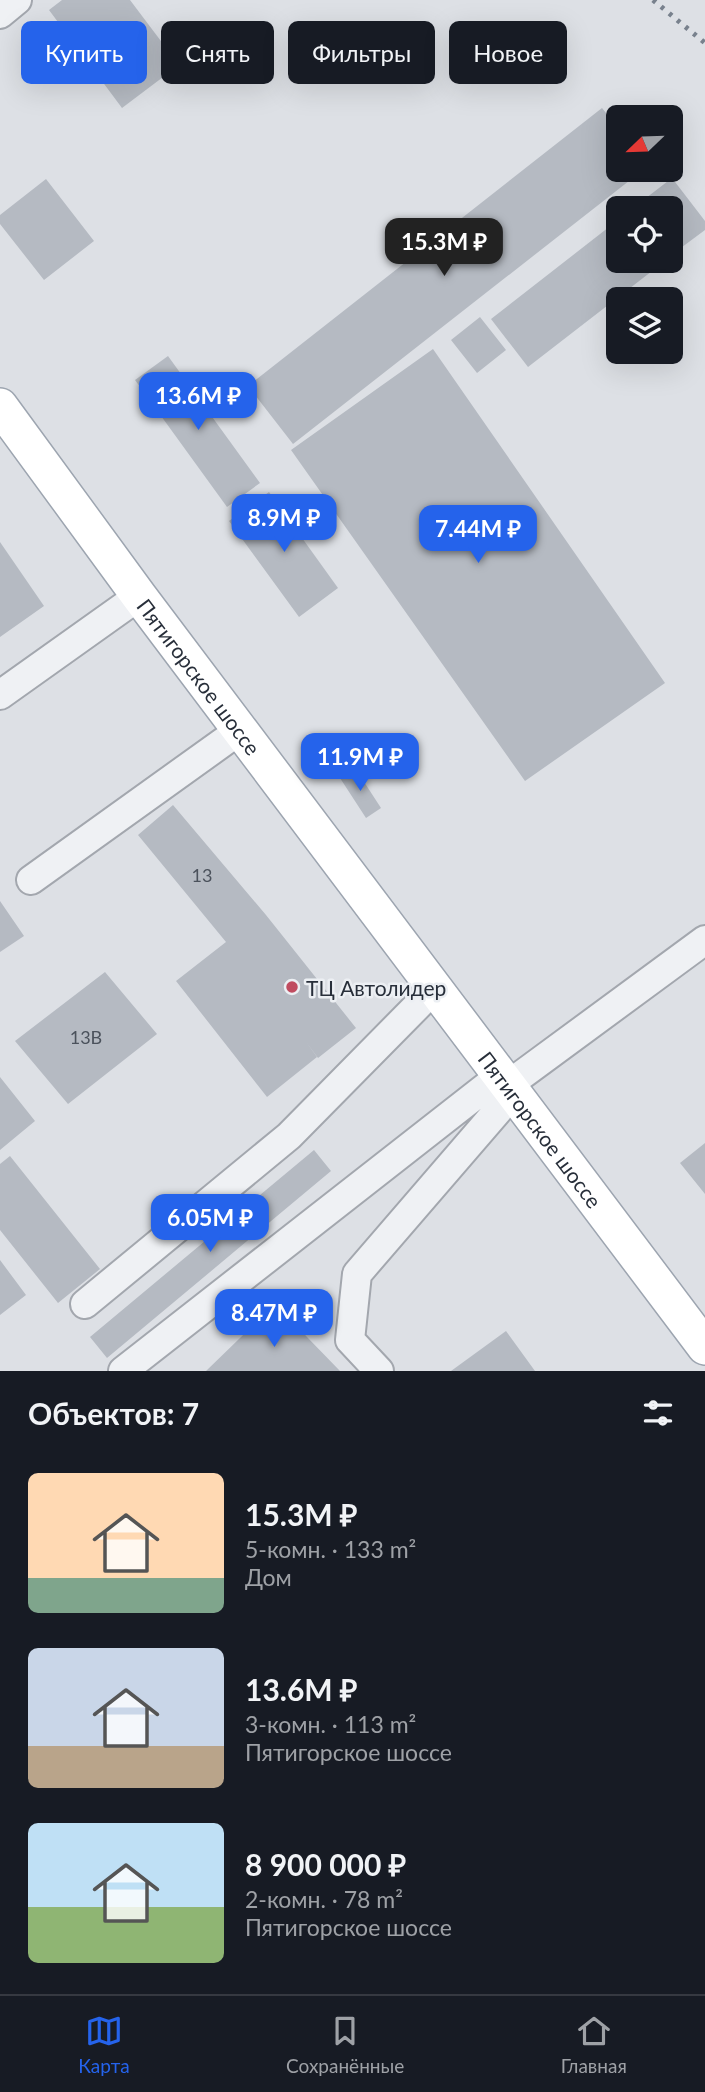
<!DOCTYPE html>
<html lang="ru">
<meta charset="utf-8">
<style>
body{margin:0;font-family:Lato,sans-serif;background:#20242c;color:#f1f3f6;height:100vh;display:flex;flex-direction:column;font-size:26px;white-space:nowrap}
*{box-sizing:border-box;margin:0}
p{font-size:23px;color:#9ea1a6}
.icon{flex:none;width:38px;height:38px;fill:none;stroke:currentColor;stroke-width:2;stroke-linecap:round;stroke-linejoin:round}
.map{position:relative;height:1371px;overflow:hidden}
.drawer{display:flex;flex-direction:column;background:#171b24;flex:1}
.drawer>*{flex:none}
.top-card{position:absolute;left:21px;top:21px;width:663px;height:63px;display:flex;gap:14px}
.needle{width:46px;rotate:247deg}
.buttons{position:absolute;left:606px;top:105px;display:grid;gap:14px}
.buttons a{display:grid;place-items:center;width:77px;height:77px;border-radius:10px;background:#171b24;box-shadow:0 7px 28px #0002;font-size:35px}
.price{position:absolute;translate:-50% -60px;padding:0 16px;border-radius:14px;background:#2563eb;color:#fff;font-size:23px;line-height:46px;filter:drop-shadow(0 2px 4px #0008)}
.price::after{content:'';position:absolute;left:50%;top:42px;width:21px;height:16px;margin-left:-10px;background:inherit;clip-path:polygon(0 0,100% 0,50% 100%)}
.price.active{background:#222;color:#fff}
ul{padding:0;list-style:none}
li{display:flex;align-items:center;gap:21px;height:175px;padding:0 28px}
li span{display:grid;place-items:center;flex:none;width:196px;height:140px;border-radius:10px;color:#555}
li>.icon{margin-inline-start:auto}
span .icon{width:84px;height:84px;fill:#fffc;stroke-width:1}
li b{font-size:30px}
h2{display:flex;justify-content:space-between;align-items:center;height:84px;padding:0 28px;font-size:30px}
.pill{padding:0 24px;border-radius:10px;background:#171b24;box-shadow:0 7px 28px #0002;font-size:24px;line-height:63px}
.pill.active{background:#2563eb;color:#fff}
.tab-bar{display:flex;justify-content:space-around;align-items:center;height:98px;border-top:2px solid #363941;background:#171b24;font-size:19px;color:#9ea1a6}
.tab-bar a{display:grid;justify-items:center;gap:4px}
.tab-bar .active{color:#2563eb}
.map>svg:first-child{display:block}
</style>
<div class="map">
<svg width="705" height="1371" viewBox="0 0 705 1371">
<rect width="100%" height="100%" fill="#dde0e5"/>
<!-- building -->
<path fill="#b5bac2" d="M62,0h68l49,65 -57,43 -73,-98z
M602,108l16,20v42h25l-350,274 -45,-58z
M672,178l33,43v9l-35,26v-48h-37z
M46,179l48,62 -50,39 -44,-56v-9z
M618,220v41h47l-137,106 -37,-48z
M480,317l26,33 -29,23 -26,-33z
M433,349l232,334 -140,98 -234,-331z
M168,356l92,127 -33,24 -92,-127z
M269,492l69,96 -39,29 -70,-96z
M0,542l44,64 -44,31z
M355,768l26,40 -15,10 -26,-40z
M173,805l93,110 90,113 -38,30 -12,-16 11,15 -50,40 -91,-116 50,-39 -88,-107z
M0,901l24,35 -24,16z
M105,972l52,62 -89,70 -53,-63z
M0,1077l35,44 -35,29z
M705,1143v51l-25,-31z
M314,1150l17,21 -224,187 -17,-21z
M10,1156l90,113 -42,34 -58,-73v-66z
M0,1260l26,35 -26,20z
M275,1304l65,67h-134z
M506,1331l29,40h-84z"/>
<g fill="none" stroke-linecap="round" stroke-linejoin="round">
<!-- minor casing -->
<g stroke="#a3a7ae" stroke-width="32">
<path id="minor" d="M0,14l17,-14
M0,695l139,-99
M31,880l209,-150
M508,1085l197,-145
M85,1304l204,-168 146,-148
M123,1371l377,-295
M379,1371l-29,-31 7,-66 156,-181"/>
</g>
<!-- major casing -->
<g stroke="#9da5b0" stroke-width="38">
<g id="major">
<path id="s1" d="M0,406l139,190 566,751"/>
</g>
</g>
<!-- minor -->
<use href="#minor" stroke="#eff1f4" stroke-width="28"/>
<!-- major -->
<use href="#major" stroke="#fff" stroke-width="35"/>
<!-- rail -->
<path stroke="#78818d" stroke-width="5" stroke-dasharray="3.5 7" stroke-linecap="butt" d="M653,0l52,43"/>
</g>
<!-- markers -->
<circle fill="#c04c60" stroke="#eceff3" stroke-width="2.5" cx="292" cy="987" r="7"/>
<g text-anchor="middle" dominant-baseline="central" stroke-width="5" stroke-linejoin="round" paint-order="stroke">
<!-- number labels -->
<g font-size="18" fill="#4b525c">
<text x="202" y="875">13</text>
<text x="86" y="1037">13В</text>
</g>
<!-- street labels -->
<g font-size="21" fill="#282f3a" stroke="#eceff3">
<text stroke="none"><textPath href="#s1" startOffset="336">Пятигорское шоссе</textPath></text>
<text stroke="none"><textPath href="#s1" startOffset="903">Пятигорское шоссе</textPath></text>
</g>
<!-- poi labels -->
<g font-size="21" fill="#282f3a" stroke="#eceff3" text-anchor="start">
<text x="306" y="987">ТЦ Автолидер</text>
</g>
</g>
</svg>
<div class="buttons">
<a><svg class="needle" viewBox="-14 -14 28 28"><path d="M0-13l5 13h-10z" fill="#e53935"/><path d="M0 13l5-13h-10z" fill="#9ea1a6"/></svg></a>
<a><svg class="icon" aria-label="locate" viewBox="0 0 24 24"><circle cx="12" cy="12" r="6"/><path d="M12 2v4M12 18v4M2 12h4M18 12h4"/></svg></a>
<a><svg class="icon" aria-label="layers" viewBox="0 0 24 24"><path d="M12 4l9 5-9 5-9-5zM3 14l9 5 9-5"/></svg></a>
</div>
<b class="price active" style="left:444px;top:278px">15.3M ₽</b>
<b class="price" style="left:198px;top:432px">13.6M ₽</b>
<b class="price" style="left:284px;top:554px">8.9M ₽</b>
<b class="price" style="left:478px;top:565px">7.44M ₽</b>
<b class="price" style="left:360px;top:793px">11.9M ₽</b>
<b class="price" style="left:210px;top:1254px">6.05M ₽</b>
<b class="price" style="left:274px;top:1349px">8.47M ₽</b>
<div class="top-card">
<a class="pill active">Купить</a>
<a class="pill">Снять</a>
<a class="pill">Фильтры</a>
<a class="pill">Новое</a>
</div>
</div>
<section class="drawer">
<h2>Объектов: 7<svg class="icon" aria-label="filters" viewBox="0 0 24 24"><path d="M4 7h16M4 17h16"/><circle cx="9" cy="7" r="2"/><circle cx="15" cy="17" r="2"/></svg></h2>
<ul>
<li><span style="background:linear-gradient(#ffd9b3 75%,#7fa58c 0)"><svg class="icon" aria-label="home" viewBox="0 0 24 24"><path d="M3 11l9-7 9 7M6 9v11h12V9"/></svg></span><div><b>15.3M ₽</b><p>5-комн. · 133 m²</p><p>Дом</p></div></li>
<li><span style="background:linear-gradient(#c9d6e8 70%,#b9a48a 0)"><svg class="icon" aria-label="home" viewBox="0 0 24 24"><path d="M3 11l9-7 9 7M6 9v11h12V9"/></svg></span><div><b>13.6M ₽</b><p>3-комн. · 113 m²</p><p>Пятигорское шоссе</p></div></li>
<li><span style="background:linear-gradient(#bfe0f5 60%,#8fb573 0)"><svg class="icon" aria-label="home" viewBox="0 0 24 24"><path d="M3 11l9-7 9 7M6 9v11h12V9"/></svg></span><div><b>8 900 000 ₽</b><p>2-комн. · 78 m²</p><p>Пятигорское шоссе</p></div></li>
</ul>
</section>
<nav class="tab-bar">
<a class="active"><svg class="icon" aria-label="map" viewBox="0 0 24 24"><path d="M3 6l6-2 6 2 6-2v14l-6 2-6-2-6 2zM9 4v14M15 6v14"/></svg>Карта</a>
<a><svg class="icon" aria-label="saved" viewBox="0 0 24 24"><path d="M7 4h10v16l-5-4-5 4z"/></svg>Сохранённые</a>
<a><svg class="icon" aria-label="home" viewBox="0 0 24 24"><path d="M3 11l9-7 9 7M6 9v11h12V9"/></svg>Главная</a>
</nav>
